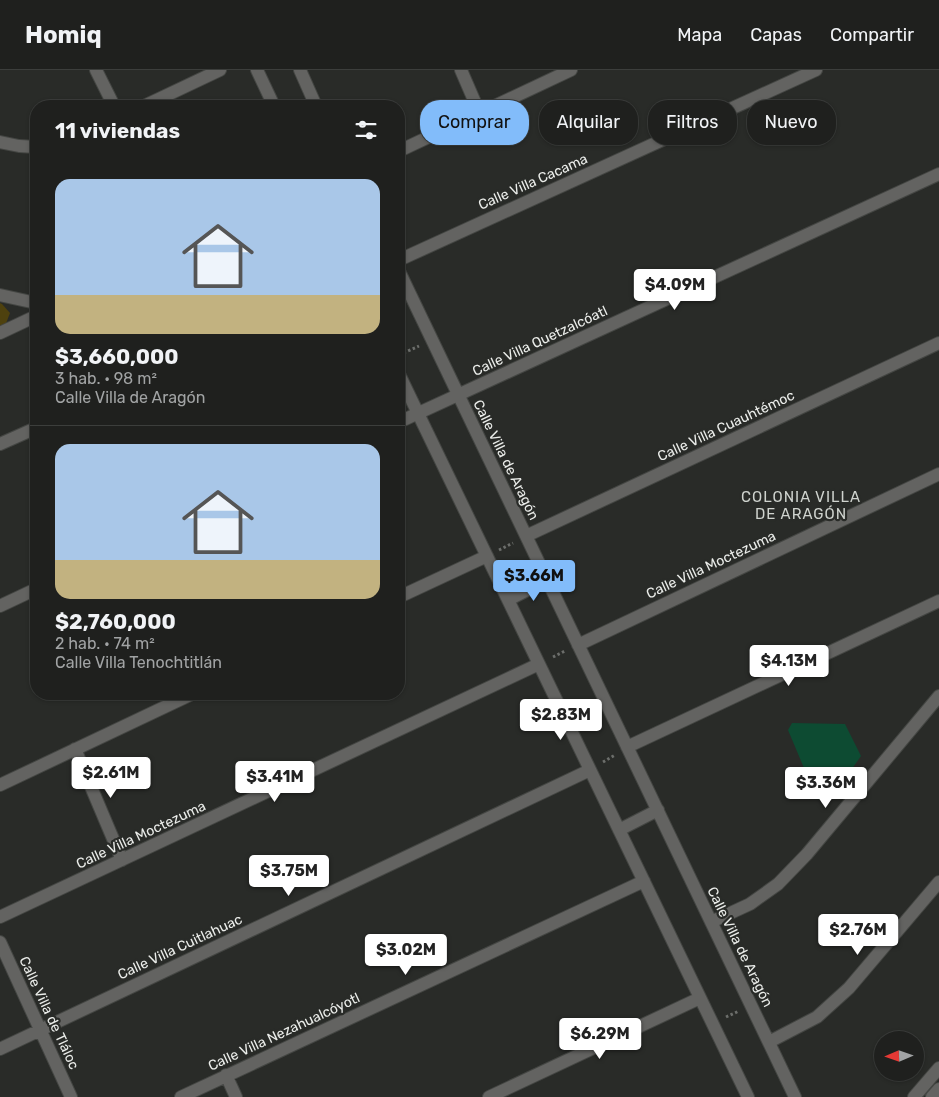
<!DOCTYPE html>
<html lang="es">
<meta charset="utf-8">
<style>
body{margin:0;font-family:Rubik,sans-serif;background:#272827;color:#f1f3f6;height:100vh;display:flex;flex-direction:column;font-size:19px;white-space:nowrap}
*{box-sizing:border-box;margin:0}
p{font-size:16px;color:#a1a3a4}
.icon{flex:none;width:28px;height:28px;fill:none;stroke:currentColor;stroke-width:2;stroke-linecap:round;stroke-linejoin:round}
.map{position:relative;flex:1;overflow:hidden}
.drawer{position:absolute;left:30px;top:30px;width:375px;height:600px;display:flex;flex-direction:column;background:#1f201e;border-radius:20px;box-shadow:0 1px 4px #0004,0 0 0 1px #3c3e3c}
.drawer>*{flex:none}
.hud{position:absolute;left:420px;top:30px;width:444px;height:45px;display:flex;gap:10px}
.needle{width:32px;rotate:268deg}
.fabs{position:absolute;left:874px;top:961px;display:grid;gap:10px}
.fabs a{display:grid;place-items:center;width:50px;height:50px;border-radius:50%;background:#1f201e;box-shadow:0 1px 4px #0004,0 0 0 1px #3c3e3c;font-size:25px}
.price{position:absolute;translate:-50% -42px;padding:0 11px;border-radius:5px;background:#fff;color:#222;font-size:16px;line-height:32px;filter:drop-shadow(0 1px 2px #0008)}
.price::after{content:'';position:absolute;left:50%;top:30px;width:15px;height:11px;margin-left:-8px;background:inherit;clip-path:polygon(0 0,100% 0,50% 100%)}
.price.current{background:#82bcfa;color:#111}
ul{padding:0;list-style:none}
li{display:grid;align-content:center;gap:10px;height:265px;padding:0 25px}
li+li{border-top:1px solid #3c3e3c}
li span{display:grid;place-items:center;height:155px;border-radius:15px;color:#555}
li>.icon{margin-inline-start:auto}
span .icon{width:90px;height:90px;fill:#fffc;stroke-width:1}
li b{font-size:21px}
h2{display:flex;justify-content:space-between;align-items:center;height:60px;padding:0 25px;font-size:21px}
.pill{padding:0 18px;border-radius:20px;background:#1f201e;box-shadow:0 1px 4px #0004,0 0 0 1px #3c3e3c;font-size:18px;line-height:45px}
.pill.current{background:#82bcfa;color:#111}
header{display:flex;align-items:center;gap:30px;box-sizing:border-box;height:70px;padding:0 25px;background:#1f201e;border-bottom:1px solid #3c3e3c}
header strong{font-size:24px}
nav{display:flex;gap:28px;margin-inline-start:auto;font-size:18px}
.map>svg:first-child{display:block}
</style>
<header>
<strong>Homiq</strong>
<nav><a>Mapa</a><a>Capas</a><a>Compartir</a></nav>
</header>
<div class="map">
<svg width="939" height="1027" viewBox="0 0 939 1027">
<rect width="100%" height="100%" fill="#292b28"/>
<!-- green -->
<path fill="#4e410e" d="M0,233l2,1 8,9 -5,13 -5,2z"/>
<!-- building -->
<path fill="#0d4b32" d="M792,653l53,1 16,32 -31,44 -13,-1 -29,-69z"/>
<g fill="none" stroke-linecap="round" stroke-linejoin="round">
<!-- minor casing -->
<g stroke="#444643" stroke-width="14">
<path id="minor" d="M96,0l18,36
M257,0l17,36
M300,0l16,36
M461,0l19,44
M144,36l76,-36
M0,72l19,4 17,1
M399,81l172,-81
M399,190l417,-190
M399,201l396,826
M0,225l36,8
M0,263l36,-17
M399,304l349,723
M399,352l540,-248
M0,374l36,-16
M526,466l413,-193
M399,527l88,-41
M508,530l39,-20
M0,536l36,-17
M578,575l361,-171
M627,677l312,-146
M75,679l47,111
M0,715l192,-91
M619,760l39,-20
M0,847l539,-253
M711,852l39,-18 28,-20 29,-30 132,-158
M0,872l71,155
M769,972l48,-25 32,-29 90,-106
M0,979l590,-279
M226,1005l10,22
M181,1027l463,-216
M489,1027l211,-99
M914,1027l25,-29
M932,1027l7,-8"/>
</g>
<!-- path -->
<path stroke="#6c6e6b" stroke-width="3" stroke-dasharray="2.5 2.5" stroke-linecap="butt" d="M399,285l20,-9
M499,480l14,-7
M553,587l12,-6
M603,692l12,-7
M726,947l13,-6"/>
<!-- minor -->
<use href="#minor" stroke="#636361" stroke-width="12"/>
</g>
<g text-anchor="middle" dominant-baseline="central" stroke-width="4.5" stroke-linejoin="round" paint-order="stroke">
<!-- street labels -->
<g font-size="14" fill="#ebedea" stroke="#292b28">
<text transform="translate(533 112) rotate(-24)">Calle Villa Cacama</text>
<text transform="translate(540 271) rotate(-25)">Calle Villa Quetzalcóatl</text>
<text transform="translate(726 356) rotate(-25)">Calle Villa Cuauhtémoc</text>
<text transform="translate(506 390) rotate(64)">Calle Villa de Aragón</text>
<text transform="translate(711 495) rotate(-25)">Calle Villa Moctezuma</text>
<text transform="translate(141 765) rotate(-25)">Calle Villa Moctezuma</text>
<text transform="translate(180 877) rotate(-25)">Calle Villa Cuitlahuac</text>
<text transform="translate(740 877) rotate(64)">Calle Villa de Aragón</text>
<text transform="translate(49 943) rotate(65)">Calle Villa de Tláloc</text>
<text transform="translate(284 962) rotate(-25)">Calle Villa Nezahualcóyotl</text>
</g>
<!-- neighbourhood labels -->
<g font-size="15" letter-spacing="1" fill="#cfd3ce" stroke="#292b28">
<text x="801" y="427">COLONIA VILLA<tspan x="801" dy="17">DE ARAGÓN</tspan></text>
</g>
</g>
</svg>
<div class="fabs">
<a><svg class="needle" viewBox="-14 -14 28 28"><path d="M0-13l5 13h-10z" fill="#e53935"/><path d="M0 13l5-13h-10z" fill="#a1a3a4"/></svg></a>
</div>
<b class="price" style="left:675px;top:241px">$4.09M</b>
<b class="price current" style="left:534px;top:532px">$3.66M</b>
<b class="price" style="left:789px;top:617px">$4.13M</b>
<b class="price" style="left:561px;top:671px">$2.83M</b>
<b class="price" style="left:111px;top:729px">$2.61M</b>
<b class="price" style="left:275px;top:733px">$3.41M</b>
<b class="price" style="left:826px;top:739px">$3.36M</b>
<b class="price" style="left:289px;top:827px">$3.75M</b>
<b class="price" style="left:858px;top:886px">$2.76M</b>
<b class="price" style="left:406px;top:906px">$3.02M</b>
<b class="price" style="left:600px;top:990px">$6.29M</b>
<div class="hud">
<a class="pill current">Comprar</a>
<a class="pill">Alquilar</a>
<a class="pill">Filtros</a>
<a class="pill">Nuevo</a>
</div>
<section class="drawer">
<h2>11 viviendas<svg class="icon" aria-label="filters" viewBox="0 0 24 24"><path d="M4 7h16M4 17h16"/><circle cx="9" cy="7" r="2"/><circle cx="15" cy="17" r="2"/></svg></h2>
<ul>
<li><span style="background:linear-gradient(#a9c7e8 75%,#c2b280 0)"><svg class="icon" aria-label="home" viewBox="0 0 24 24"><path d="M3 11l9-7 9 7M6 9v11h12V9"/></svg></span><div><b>$3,660,000</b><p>3 hab. · 98 m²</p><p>Calle Villa de Aragón</p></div></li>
<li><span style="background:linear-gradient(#a9c7e8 75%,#c2b280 0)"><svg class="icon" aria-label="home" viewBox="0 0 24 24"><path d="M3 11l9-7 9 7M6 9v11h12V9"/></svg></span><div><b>$2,760,000</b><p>2 hab. · 74 m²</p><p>Calle Villa Tenochtitlán</p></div></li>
</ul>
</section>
</div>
